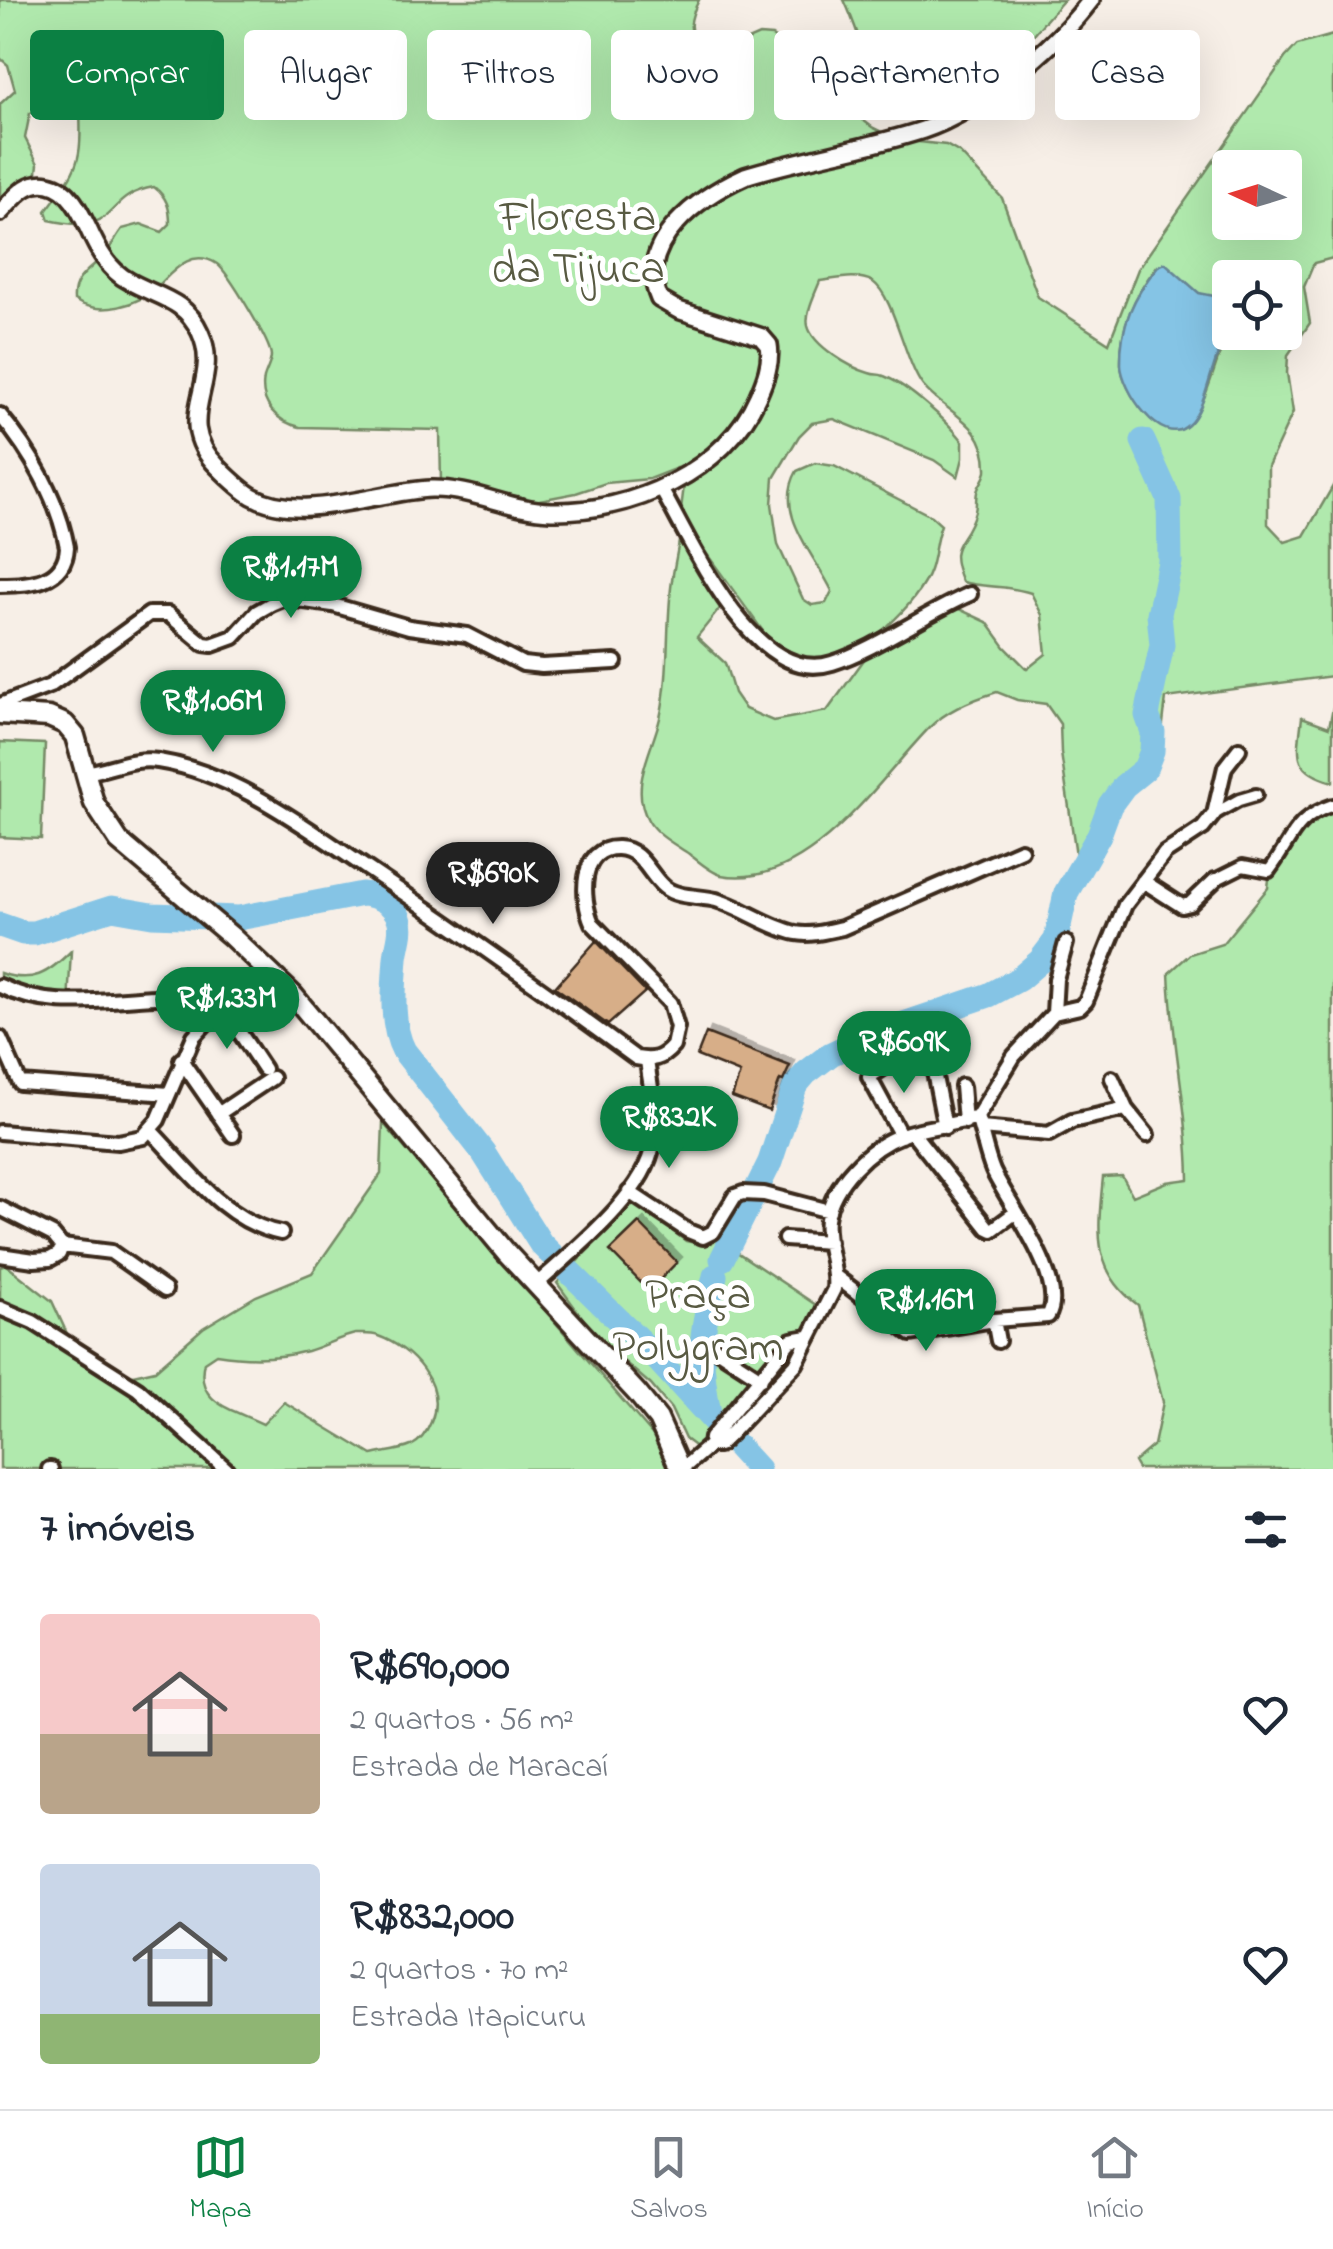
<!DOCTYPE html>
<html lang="pt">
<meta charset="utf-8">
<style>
body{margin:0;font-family:"Indie Flower",sans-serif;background:#f6f6f7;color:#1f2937;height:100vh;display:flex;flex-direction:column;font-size:38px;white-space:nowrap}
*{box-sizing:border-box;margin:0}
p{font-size:32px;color:#747a83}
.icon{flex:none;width:55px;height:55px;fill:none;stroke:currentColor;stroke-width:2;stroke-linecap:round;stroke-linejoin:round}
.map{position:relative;height:1469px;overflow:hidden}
.sheet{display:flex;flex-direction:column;background:#fff;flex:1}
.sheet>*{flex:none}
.hud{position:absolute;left:30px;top:30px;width:1275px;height:90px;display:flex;gap:20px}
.needle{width:65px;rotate:274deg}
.tools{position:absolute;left:1212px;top:150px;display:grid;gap:20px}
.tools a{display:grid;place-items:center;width:90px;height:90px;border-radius:10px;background:#fff;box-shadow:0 10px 40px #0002;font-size:50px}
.price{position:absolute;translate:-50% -85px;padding:0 22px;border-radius:35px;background:#0b8043;color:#fff;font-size:32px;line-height:65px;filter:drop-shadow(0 2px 5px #0008)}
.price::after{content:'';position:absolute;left:50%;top:60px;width:30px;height:22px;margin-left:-15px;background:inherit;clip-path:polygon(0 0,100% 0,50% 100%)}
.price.current{background:#222;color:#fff}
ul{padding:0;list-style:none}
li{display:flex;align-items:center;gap:30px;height:250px;padding:0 40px}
li span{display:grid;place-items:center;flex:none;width:280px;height:200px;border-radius:10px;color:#555}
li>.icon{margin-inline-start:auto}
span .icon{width:120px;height:120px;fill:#fffc;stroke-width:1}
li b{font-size:42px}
h2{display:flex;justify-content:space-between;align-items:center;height:120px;padding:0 40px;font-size:42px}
.pill{padding:0 35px;border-radius:10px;background:#fff;box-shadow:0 10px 40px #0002;font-size:35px;line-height:90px}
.pill.current{background:#0b8043;color:#fff}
.tab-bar{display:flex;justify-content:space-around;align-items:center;height:140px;border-top:2px solid #e0e1e3;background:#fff;font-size:28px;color:#747a83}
.tab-bar a{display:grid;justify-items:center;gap:5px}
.tab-bar .current{color:#0b8043}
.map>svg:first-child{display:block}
</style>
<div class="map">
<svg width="1333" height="1469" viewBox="0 0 1333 1469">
<defs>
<filter id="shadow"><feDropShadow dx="5" dy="-5" stdDeviation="0" flood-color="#0004"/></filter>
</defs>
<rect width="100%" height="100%" fill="#f7efe7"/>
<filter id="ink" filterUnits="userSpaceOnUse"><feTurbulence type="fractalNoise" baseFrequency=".01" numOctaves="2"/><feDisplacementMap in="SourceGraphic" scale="20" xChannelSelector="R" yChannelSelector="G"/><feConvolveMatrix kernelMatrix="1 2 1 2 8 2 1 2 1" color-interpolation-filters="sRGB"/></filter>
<g filter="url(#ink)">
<!-- green -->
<path fill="#b0e9ad" stroke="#768a66" stroke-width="2.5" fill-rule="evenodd" d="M0,0h699c-10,19 -12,30 0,49l19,4 41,-18 13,1 37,27 25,35 38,29 18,9 20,5 36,4 14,8 42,45 36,99 71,46 29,-74 147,-211 12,-13 36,-10v223l-19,5 -10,24 6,36 -22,32 -1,18 6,39 -25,54v58l17,18 19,-6 29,-50v190l-167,22 -7,60 -89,115 6,-18 -15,-102 -1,-29 -14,-20 -29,-4 -20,-8c-23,7 -50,18 -67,35 -52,53 -122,164 -209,148 -11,-3 -23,-14 -32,-21 -13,-9 -33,-19 -41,-34 -19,-34 4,-68 12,-102 10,-43 6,-86 11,-130 2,-17 6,-35 9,-52l36,53 5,18 -24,30 28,26 9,30 11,16 28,12 54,-10 44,-61 46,-19 15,-13 25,-10 30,14 18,25 22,22 19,-15 -4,-39 -11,-22c-23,-8 -46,-5 -69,-11 -18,-42 4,-36 13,-71 2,-7 0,-15 3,-22 3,-8 9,-13 8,-21 0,-47 -40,-54 -63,-82 -18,-23 -29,-90 -50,-104 -15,-9 -37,-3 -53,-1 -5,13 -15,32 -12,45 5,20 43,42 61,47 8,3 8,0 15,3 25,10 63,45 79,65v17l-5,19 -24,-17 -100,-41 -22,4 -13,13 -25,42 -2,26 6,41 25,54 9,6 14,-2 6,-12c-17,-36 -59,-78 -35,-120l18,-8 19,3 97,50 10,9c-6,15 -6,31 -11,45 -11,33 -68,86 -102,90 -23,3 -47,-12 -63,-26l-85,-117 5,-39 -8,-10 -28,11 -43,4 -30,10 -57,11 -78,-20 -1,-54 -140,-3c-23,-5 -41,-23 -36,-49 2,-7 7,-15 7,-22 0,-13 -43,-84 -54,-92 -25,-16 -42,5 -58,21 -21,21 -59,32 -85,15 -2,-26 22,-32 35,-51 5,-7 8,-14 13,-20l19,-5 21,8 8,-8c0,-16 -3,-27 -16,-37 -55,9 -30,50 -105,33l-3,-9c33,-44 36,-47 34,-102l-7,-4 -43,8 -5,25 13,26 -1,8 -8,13 -29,11v-92l15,-14 -7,-25 -8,-7zM1230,168h55v54h-55zM1157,266c24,6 23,16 42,27 10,6 21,3 31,10v-25h55v54h-55v-8c-10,24 -25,85 -41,100 -26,26 -68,-35 -68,-60 -1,-39 13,-68 36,-98z
M844,0h220c-43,45 -76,103 -141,117 -60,-28 -54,-65 -79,-117z
M1333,707v75c-42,-11 -35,-29 -31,-65l27,10z
M0,742l45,2 -4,95 -41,-2z
M1333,800v669h-195l-4,-7 20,-17 9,-43 -25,-97c-47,-34 -40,-76 -35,-128l19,-1 11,20 34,-14 22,-3c-1,-69 -17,-137 -20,-206l21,-19 32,-10 46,-56 4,-35z
M71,951l-3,52 -68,-17v-13c32,11 48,1 71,-22z
M383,1123l299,346h-682v-202l6,-2 46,36 24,52 44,25 35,-8 48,-42 53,-32 56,-23 69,-99zM355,1334c7,0 17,-1 23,2 34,12 68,49 53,86 -4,10 -10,19 -20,24 -11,5 -27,6 -39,9l-88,-53 -21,22c-31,-15 -69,-21 -59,-62l12,-8c31,5 61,5 91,-3 17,-5 31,-13 48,-17z
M746,1198h15l-27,52 82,55 1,4 -14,22 -9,3 -97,114 -12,-9 -14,-30 -20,-24 -53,-46 -41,-56 76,-81 53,39 21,4 14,-10z"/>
<!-- water -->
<path fill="#85c4e5" stroke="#678695" stroke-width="2.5" d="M1165,263l34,30 25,5 6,5c0,25 -10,43 -17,66 -6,17 -11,44 -25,56 -27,25 -67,-37 -67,-61 -1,-40 13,-68 37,-98z"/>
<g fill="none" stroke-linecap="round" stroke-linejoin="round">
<!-- river -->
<path stroke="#85c4e5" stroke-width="25" d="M0,925l23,8h11l78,-25 40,7 87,3 123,-24c15,1 31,8 37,24 5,13 -2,27 -3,40 -2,29 -6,67 8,93l79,101 58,92 107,105 110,120
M722,1259l48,-97 25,-76 11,-13 25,-19 40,-19 118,-40 30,-16 21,-18 16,-21 10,-47 33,-58 11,-30 14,-19 21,-17 7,-18 1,-19 -6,-17 15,-70 -3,-31 11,-52 -1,-63 -26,-58
M709,1413c-12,-60 -8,-78 6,-137"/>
</g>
<!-- building -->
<path fill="#d7ae88" stroke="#3b2a1e" stroke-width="2.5" filter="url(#shadow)" d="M596,941l49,51 -37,33 -53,-38z
M706,1033l84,33 -7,15 -3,-1 -11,31 -37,-14 8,-24 -43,-17z
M639,1223l38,39 -28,29 -39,-40z"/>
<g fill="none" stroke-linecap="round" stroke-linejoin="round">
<!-- pedestrian casing -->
<g stroke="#3b2a1e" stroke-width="18">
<path id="pedestrian" d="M1214,814l25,-14 17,-5
M1215,880l28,-14 26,5c23,-30 24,-53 64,-66"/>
</g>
<!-- minor casing -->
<g stroke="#3b2a1e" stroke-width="20">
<path id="minor" d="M0,415c31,37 58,84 67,132 -2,36 -38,38 -67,38
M661,489c31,53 93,199 171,174 44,-14 94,-50 138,-69
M0,705l50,-19 99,-72h19l36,30 8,1 22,-8 23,-25 14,-8 12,-5 22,2 28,4 76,22 58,8 56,29 19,2 73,-4
M84,773c26,-3 47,-16 74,-12 77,12 147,66 210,108 91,61 180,124 268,189 17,3 26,1 37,-12l4,-19 -7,-24 -78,-80c-11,-24 -13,-76 26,-75 24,1 31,27 46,39 12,11 37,9 52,13 28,8 52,27 80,33 15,3 31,-2 46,-5l179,-78
M1143,881l39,25 8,-2 25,-24
M0,986c50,25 102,13 156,11 31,-1 63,0 95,1
M226,1012l38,57
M1054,1013l26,-6 6,-6 39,-96 40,-52 38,-25 11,-14 11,-47 14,-18
M1054,1013l2,-34 10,-36
M0,1038l20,45 149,11
M927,1059l7,13 11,55
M181,1060l52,75
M893,1062l-24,15 32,59
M1112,1078l14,31
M962,1086l3,36
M218,1114l54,-36
M981,1128l68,6 23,-13 54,-12 21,26
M151,1131c37,38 74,91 130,102
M0,1132l118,10 25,-5 15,-17 36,-84 12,-13 73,-41
M913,1133l75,95 4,2 23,-17
M629,1192l59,39 15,6 10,-5 22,-36 8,-3 21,1 65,17
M0,1208l53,27 9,11 -3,8 -9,5 -16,1 -34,-5
M785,1239l44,3
M62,1246l49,6 54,38
M835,1276l76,58 83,-14 54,-4c21,-33 -40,-113 -55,-145 -7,-17 -10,-36 -16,-54
M536,1285c37,-34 109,-90 117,-141 5,-26 -3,-58 -6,-84
M0,1308l33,14 105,67 88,80
M994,1320l4,21
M713,1347l48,31
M710,1445h9l12,-12 65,-69 38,-75c3,-24 -10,-47 -7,-70 5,-35 42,-72 75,-84 24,-9 51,-9 75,-18l37,-61 40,-43
M49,1469h2
M682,1469l28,-24 1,-7 80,-98 17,-3"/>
</g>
<!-- tertiary casing -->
<g stroke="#3b2a1e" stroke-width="22">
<path id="tertiary" d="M0,213c14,-14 26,-34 49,-29 20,4 31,27 39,44 9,20 20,42 41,53 28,16 56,18 71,51 24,51 -31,86 18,135 10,10 22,22 34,29 49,28 126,-5 179,-7 41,-1 79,21 120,22 80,2 174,-39 207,-115 7,-16 14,-34 11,-51l-7,-8 -84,-27 -19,-11c-25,-57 42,-103 86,-123 58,-18 120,-27 178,-46 56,-18 132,-83 168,-130"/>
</g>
<!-- secondary casing -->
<g stroke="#3b2a1e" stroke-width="25">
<path id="secondary" d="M0,714l49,3 16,7 10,12 19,67 25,38 112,95 62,59 213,257 131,141 21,26 22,50"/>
</g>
<!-- pedestrian -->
<use href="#pedestrian" stroke="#fff" stroke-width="10"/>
<!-- minor -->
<use href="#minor" stroke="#fff" stroke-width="12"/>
<!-- tertiary -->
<use href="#tertiary" stroke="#fff" stroke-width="15"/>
<!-- secondary -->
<use href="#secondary" stroke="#fff" stroke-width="18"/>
</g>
</g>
<g text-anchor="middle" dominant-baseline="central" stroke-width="10" stroke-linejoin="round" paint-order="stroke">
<!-- park labels -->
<g font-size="45" fill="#585a42" stroke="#fff">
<text x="578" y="219">Floresta<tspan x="578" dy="52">da Tijuca</tspan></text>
<text x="698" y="1297">Praça<tspan x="698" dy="52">Polygram</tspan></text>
</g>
</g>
</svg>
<div class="tools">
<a><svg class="needle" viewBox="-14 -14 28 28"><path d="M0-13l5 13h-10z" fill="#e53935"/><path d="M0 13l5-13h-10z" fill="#747a83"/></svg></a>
<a><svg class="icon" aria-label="locate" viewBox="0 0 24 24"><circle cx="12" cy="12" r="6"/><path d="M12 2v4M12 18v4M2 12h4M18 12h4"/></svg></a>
</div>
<b class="price" style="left:291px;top:621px">R$1.17M</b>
<b class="price" style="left:213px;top:755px">R$1.06M</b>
<b class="price current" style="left:493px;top:927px">R$690K</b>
<b class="price" style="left:227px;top:1052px">R$1.33M</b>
<b class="price" style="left:904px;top:1096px">R$609K</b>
<b class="price" style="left:669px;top:1171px">R$832K</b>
<b class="price" style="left:926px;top:1354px">R$1.16M</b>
<div class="hud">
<a class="pill current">Comprar</a>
<a class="pill">Alugar</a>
<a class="pill">Filtros</a>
<a class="pill">Novo</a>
<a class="pill">Apartamento</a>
<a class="pill">Casa</a>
</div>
</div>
<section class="sheet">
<h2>7 imóveis<svg class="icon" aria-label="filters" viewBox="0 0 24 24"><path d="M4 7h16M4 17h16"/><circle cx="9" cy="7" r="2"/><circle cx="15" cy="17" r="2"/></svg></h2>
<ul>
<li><span style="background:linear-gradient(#f6c9c9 60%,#b9a48a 0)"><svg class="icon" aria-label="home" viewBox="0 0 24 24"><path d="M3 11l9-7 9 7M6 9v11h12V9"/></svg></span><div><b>R$690,000</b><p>2 quartos · 56 m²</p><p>Estrada de Maracaí</p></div><svg class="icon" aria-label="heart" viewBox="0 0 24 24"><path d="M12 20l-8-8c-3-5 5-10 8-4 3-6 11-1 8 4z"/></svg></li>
<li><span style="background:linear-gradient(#c9d6e8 75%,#8fb573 0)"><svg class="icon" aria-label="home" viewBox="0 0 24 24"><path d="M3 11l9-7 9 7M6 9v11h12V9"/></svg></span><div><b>R$832,000</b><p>2 quartos · 70 m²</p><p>Estrada Itapicuru</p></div><svg class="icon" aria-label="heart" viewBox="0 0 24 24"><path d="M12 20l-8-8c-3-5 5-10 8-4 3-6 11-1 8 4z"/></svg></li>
</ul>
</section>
<nav class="tab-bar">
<a class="current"><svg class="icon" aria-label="map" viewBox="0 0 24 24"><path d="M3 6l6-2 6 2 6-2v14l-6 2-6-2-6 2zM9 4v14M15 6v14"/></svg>Mapa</a>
<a><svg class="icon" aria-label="saved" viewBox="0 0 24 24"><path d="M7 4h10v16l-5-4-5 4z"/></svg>Salvos</a>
<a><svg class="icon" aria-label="home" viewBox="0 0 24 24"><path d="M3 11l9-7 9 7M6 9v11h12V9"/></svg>Início</a>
</nav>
